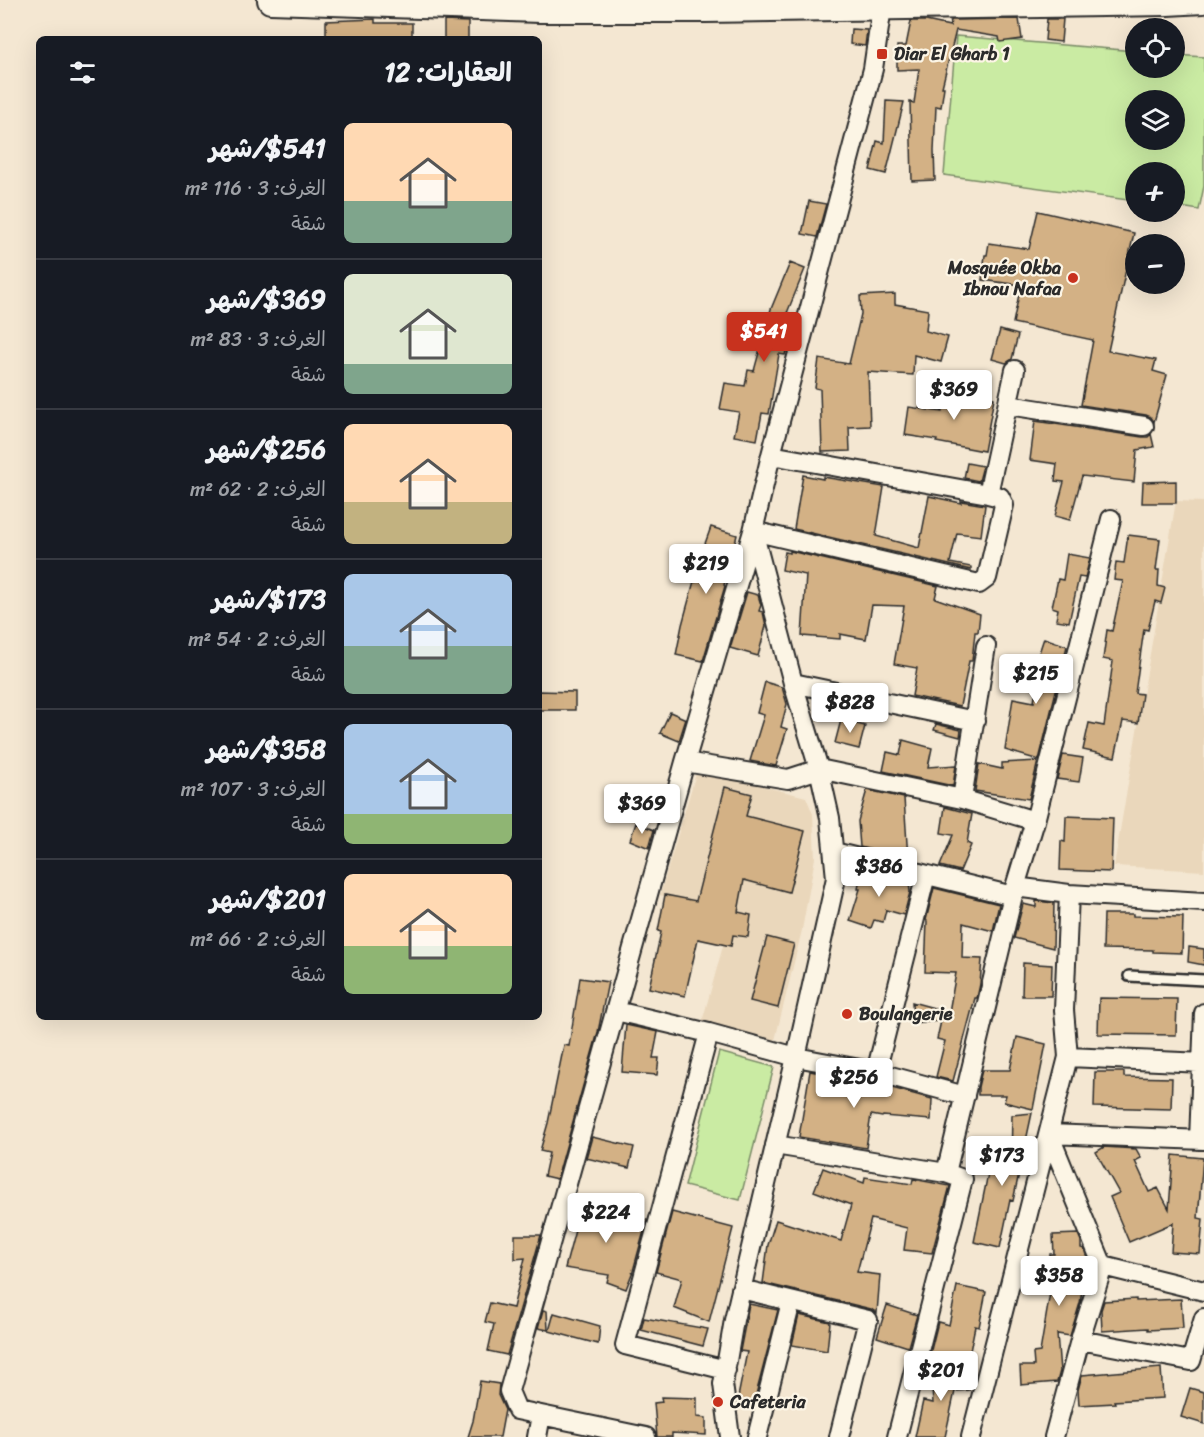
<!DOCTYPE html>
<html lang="ar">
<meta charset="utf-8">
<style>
body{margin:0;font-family:Sriracha,"Playpen Sans Arabic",sans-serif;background:#20242c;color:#f1f3f6;direction:rtl;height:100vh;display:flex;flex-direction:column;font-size:22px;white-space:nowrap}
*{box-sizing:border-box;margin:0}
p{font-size:20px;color:#9ea1a6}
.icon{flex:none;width:33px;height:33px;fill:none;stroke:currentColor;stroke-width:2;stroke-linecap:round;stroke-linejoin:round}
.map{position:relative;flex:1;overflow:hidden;direction:ltr}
.panel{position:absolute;left:36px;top:36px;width:506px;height:984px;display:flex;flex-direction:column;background:#171b24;border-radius:9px;box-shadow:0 6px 24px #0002;direction:rtl}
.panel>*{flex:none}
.controls{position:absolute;left:1125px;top:18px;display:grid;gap:12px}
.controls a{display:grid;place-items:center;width:60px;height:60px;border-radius:50%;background:#171b24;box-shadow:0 6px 24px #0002;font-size:30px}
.price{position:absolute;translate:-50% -51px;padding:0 14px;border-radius:6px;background:#fff;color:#222;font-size:20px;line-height:39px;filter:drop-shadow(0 2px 3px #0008)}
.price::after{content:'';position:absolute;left:50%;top:36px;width:18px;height:14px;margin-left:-9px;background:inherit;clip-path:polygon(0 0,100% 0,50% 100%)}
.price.current{background:#c8321e;color:#fff}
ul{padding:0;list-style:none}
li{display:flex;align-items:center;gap:18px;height:150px;padding:0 30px}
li+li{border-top:2px solid #363941}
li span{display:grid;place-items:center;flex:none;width:168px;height:120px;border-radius:9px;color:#555}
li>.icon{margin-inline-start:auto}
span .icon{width:72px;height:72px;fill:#fffc;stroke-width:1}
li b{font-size:26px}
h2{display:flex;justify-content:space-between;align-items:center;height:72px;padding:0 30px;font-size:26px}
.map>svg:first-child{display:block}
</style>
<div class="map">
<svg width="1204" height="1437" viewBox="0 0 1204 1437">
<rect width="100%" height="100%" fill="#f4e7d2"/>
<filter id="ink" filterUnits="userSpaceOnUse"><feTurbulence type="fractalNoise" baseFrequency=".0167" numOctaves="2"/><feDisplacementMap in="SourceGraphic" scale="12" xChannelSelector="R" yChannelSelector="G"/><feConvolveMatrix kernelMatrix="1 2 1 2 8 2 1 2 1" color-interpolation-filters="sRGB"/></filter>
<g filter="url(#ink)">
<!-- built -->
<path fill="#ead7bb" d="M1176,501l28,1v369l-90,-5z
M697,770l109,27 7,17 2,44 -13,72 -27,110 -73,-18 29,-105 -71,-22z"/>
<!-- green -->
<path fill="#caeba3" stroke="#7a8b67" stroke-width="1.5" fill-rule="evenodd" d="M956,36l179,15 1,17h38l1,-13 29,2v129l-5,24 -24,-4 -1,-34h-38l-1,29 -191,-26zM1136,100h38v40h-38z
M719,1052l55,15 -34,133 -55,-14z"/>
<!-- building -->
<path fill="#d3b185" stroke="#2b2b2b" stroke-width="1.5" d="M375,19v4h37v16h-86v-18z
M1019,19l3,20 -22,3 -1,-5 -43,-7 -14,57h2l-3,20 -5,-1 -2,45 1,29 -23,1 -2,-79 4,1 5,-34 -22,1v-24h9l5,-25h15l24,5 1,-6z
M1047,19h16l-2,23 -16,-2z
M444,21l24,1v17h-24z
M851,29l16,1 -2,16 -15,-2z
M886,101l18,1 -18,72 -16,-4 7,-29 7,2z
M809,201l17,3 -9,33 -15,-3z
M1038,211l96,22 -26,118 48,9 -3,11 14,4 -13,47 -3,-5 -5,-2 -65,-10 12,-65 -80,-17 8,-38 -39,-5 3,-25h2l2,-12 40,6z
M790,263l15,6 -18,44 8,2 -10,40 -6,-1 -10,60 -7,-1 -5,27 -23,-4 5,-24 -19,-3 5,-26 20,3 3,-16 6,1 17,-62z
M895,294v10l33,6 -2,21 22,6 -7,25 -27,-7 -1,20 -45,-3 2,54 -21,1 1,24 -28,1 -2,-63 -5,-1 4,-29 30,5 12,-50 -1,-18z
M1000,330l18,5 -6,24 -6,4 -14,-4z
M946,389l48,9 -10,53 -48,-9 1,-2 -32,-5 4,-28 33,5z
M1035,421l107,16h6l3,-3 3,13 -17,3 -3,32 -52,-6 -12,44 -15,-4 9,-34 -9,-1 2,-17 -27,-4z
M967,463l16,3 -4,15 -15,-3z
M803,475l20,4v-2l61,10 -8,49 43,12 10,-52 32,7v-2l24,4 -4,31 -24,-3 -7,30 21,4v3l-177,-41z
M1176,481v22h-34l1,-21z
M711,527l26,8 -13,50 1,1 -22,75 -27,-6 6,-30 12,-44 2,1 6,-30z
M1128,535l32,4 -4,31h3l-1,16 7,2 -4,15 -6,-2 -7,29 -4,-1 -9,64 7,1 -4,29 -15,-2 -8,36 -32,-7 6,-27 15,3 9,-65 -10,-2 4,-29 5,1 11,-50 -9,-1 2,-18 8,1z
M790,551l148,35 -3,12 45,16 -2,18h-3l-3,29h-3l-9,45 -48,-10 5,-28 -23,-4 10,-58 -32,-1 -6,34 -26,-5v5l-38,-3 4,-61 -24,-5 3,-18 5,1z
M1067,554l23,4 -5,20 -6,-1 -10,45 -13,-2 2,-11 -6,-2 6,-28 5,1z
M747,592l11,3 3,10 -2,6 4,1 3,14 -8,30 -28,-8z
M1044,638l23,8 -28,114 -34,-10 8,-52 21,4 6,-35 -5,-2z
M765,682l17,5 5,17 -6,23 6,2 -11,37 -26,-5 14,-46 -7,-2z
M538,691l37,1v18h-37z
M670,712l16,7 -7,22 -19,-8z
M841,720l24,6 -6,23 -24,-6z
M936,724l25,6 -1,7 -26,-7z
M903,740l29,8 -4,19 28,-2 -3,21 -70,-15 4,-19 13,3z
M1063,755l20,3 -4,24 -22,-3z
M1038,761l-9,38 -54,-8 4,-27 23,5v-6z
M725,787l27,7 -6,22 59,15 -16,61 -45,-12 -6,32 13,3 -3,22 -15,-2 -2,11 -33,-7 -13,57 -36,-8 12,-56 -3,-1 7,-36 31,6z
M867,790l37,8 4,61 -48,-12 -2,-26z
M945,807l27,7 -5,29 4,2 -11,26 -20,-5 13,-31 -12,-2z
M1066,816l47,2 -2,54 -51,-2 1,-29 4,1z
M636,823l18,7 -5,18 -19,-8z
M861,870l48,12 1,10 -6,23 -18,-5 -3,12 -9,-2 -3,8 -21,-7 10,-32h-2z
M934,888l65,16 -6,27 -30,-8 -1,35 20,1 -2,25 -3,14h-2l-22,83 -17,-4 9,-36 -8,-2 4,-18 -28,2 -1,-21 37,10 7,-39 -31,-1 2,-51 -1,-1z
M1036,901l18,2 -1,45 -39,-10 9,-34 13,3z
M1104,914h29v2l50,1 -1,36 -29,-1v-2l-50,-1z
M767,937l27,7 -16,64 -28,-7z
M1189,947l15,2v16l-16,-3z
M1023,963l29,2 -1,31h-29z
M580,978l28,4 -10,50 -41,147 -13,-3 5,-23 -9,-2 8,-28 16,-78 5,1z
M1099,998l78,1 -1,36 -78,-1z
M626,1025l32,7 -5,26h6l-2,17 -35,-3z
M1017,1037l29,7 -13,65 -29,-7 2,-7h-28v-8l4,-17h28z
M810,1071l63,12 3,1v2l16,2 40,11 -1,21 -48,-4 -1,1 -11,-2 -5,33 -67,-11z
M1095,1072h29v5l48,1 -1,31 -77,-2z
M1032,1113l-19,88 -3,-1 -10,48 -26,-6 17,-83 20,4 1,-48z
M592,1137l42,10 -5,21 -43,-10z
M1104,1147l32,2 5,9 -6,3 14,31 9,-4 11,21 4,-54 30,3 -5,60 5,1 -3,35 -29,-2 2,-29 -44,19 -19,-45 9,-4 -23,-41z
M823,1168l41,15 1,-6 47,7 1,-5 37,7 -18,67 -28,-3 3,-22 -36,-9 -14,53 23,3 -3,38 -6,-4 -108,-26 5,-38 8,-25 65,21 10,-36 -37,-14z
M582,1204l65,16 -14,51 -7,18 -19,-7 2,-7 -44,-7z
M672,1212l61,16 -24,94 -35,-14 8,-29 -26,-7z
M1078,1234l3,7v7l3,1 3,9 -7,45 -10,33 -13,-2 3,37 -3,11 -36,3 -1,-19h14l-1,-13 7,-1 12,-71 -4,-1 2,-26h4l-1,-19z
M515,1235h26l-34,120 -19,-4 6,-27 -9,-2 5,-19 23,5 12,-50 -10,1z
M957,1286l29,6 -7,35 -4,-1 -8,40 -37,-12 8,-32 11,3z
M1136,1299v2l45,-2 2,29 -35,2v-2l-46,3 -1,-21 3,-9z
M749,1304l29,6 -25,96 -16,-4 10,-50 -7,-1z
M887,1305l30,10 -9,32 -31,-10z
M543,1310l4,1 1,19 -10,-2z
M554,1313l46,13 -2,18 -49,-13z
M799,1315l31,7 -3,29 -35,-6z
M644,1318l64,11 -5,17 -62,-16z
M936,1367l32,2 1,21 -14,1 -10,46h-30l8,-36 10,2 -1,-15z
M1161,1368l2,30 -49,3 1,2 -36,2 -1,-15 4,-15z
M480,1381l19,3 -1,11 7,15 -5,27h-32l5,-16z
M1190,1388l14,4v32l-23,-7z
M661,1397l36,1v19l9,1v17l-34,-2v4h-15l-3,-34 8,-1z"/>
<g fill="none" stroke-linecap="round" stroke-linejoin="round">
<!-- lane casing -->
<g stroke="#2b2b2b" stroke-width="14">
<path id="lane" d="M1129,976l75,4"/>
</g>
<!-- street casing -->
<g stroke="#2b2b2b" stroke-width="22">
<path id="street" d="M1008,405l136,21
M988,494l27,-124
M986,646l-24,153 73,22
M793,683l182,38
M685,762l103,17 31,-10 143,30
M834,852l179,44
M1015,887l54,7 135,8
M616,1011l93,22 87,24 80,15 89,24
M709,1033l-84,312 101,25
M1068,1057l136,6
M876,1072l50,-197
M1199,1140l5,-127
M1204,1140l-155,-6 54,132 101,25
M775,1145l171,28 17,6 -66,258
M946,1173l69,-286 20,-66 76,-302
M741,1289l127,31 -29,117
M1080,1340l111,21 13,-43
M537,1437l4,-22
M646,1437l-129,-27 -8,-19 176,-629 68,-231 226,53 8,-6 17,-73 -4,-8 -12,-3 -217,-39
M730,1437l-7,-53 11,-64 62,-263 40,-179 -6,-60 -11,-49 -26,-86 -40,-152 18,-76 102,-386 9,-62
M757,1437l34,-135
M971,1437l97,-380 -4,-47 5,-116
M1054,1437l26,-97 23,-74"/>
</g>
<!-- secondary casing -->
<g stroke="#2b2b2b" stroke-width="30">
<path id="secondary" d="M271,0l269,9h166l461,-7 36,-2"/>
</g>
<!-- lane -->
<use href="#lane" stroke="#fcf5e5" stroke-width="9"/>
<!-- street -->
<use href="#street" stroke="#fcf5e5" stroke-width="18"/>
<!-- secondary -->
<use href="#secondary" stroke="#fcf5e5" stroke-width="26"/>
</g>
</g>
<!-- markers -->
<g fill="#c8321e" stroke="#fcf5e5" stroke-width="2">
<rect x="876" y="48" width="12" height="12" rx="3"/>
<circle cx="1073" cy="278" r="6"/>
<circle cx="847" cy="1014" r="6"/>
<circle cx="718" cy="1402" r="6"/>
</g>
<g text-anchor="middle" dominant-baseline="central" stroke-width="4.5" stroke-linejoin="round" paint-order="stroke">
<!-- poi labels -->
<g font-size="18" font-weight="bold" fill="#2b2b2b" stroke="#fcf5e5" text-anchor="start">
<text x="894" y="54">Diar El Gharb 1</text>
<text x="1061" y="268" text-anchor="end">Mosquée Okba<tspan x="1061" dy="21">Ibnou Nafaa</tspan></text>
<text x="859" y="1014">Boulangerie</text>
<text x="730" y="1402">Cafeteria</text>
</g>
</g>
</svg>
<div class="controls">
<a><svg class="icon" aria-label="locate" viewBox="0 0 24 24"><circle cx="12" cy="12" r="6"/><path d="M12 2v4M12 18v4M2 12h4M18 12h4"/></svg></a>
<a><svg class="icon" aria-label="layers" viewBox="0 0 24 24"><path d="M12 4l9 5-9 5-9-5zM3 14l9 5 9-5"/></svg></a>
<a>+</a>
<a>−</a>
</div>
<b class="price current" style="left:764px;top:363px">$541</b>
<b class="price" style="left:954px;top:421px">$369</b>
<b class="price" style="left:706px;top:595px">$219</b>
<b class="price" style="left:1036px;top:705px">$215</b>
<b class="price" style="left:850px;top:734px">$828</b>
<b class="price" style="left:642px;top:835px">$369</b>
<b class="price" style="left:879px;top:898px">$386</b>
<b class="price" style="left:854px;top:1109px">$256</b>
<b class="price" style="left:1002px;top:1187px">$173</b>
<b class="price" style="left:606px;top:1244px">$224</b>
<b class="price" style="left:1059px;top:1307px">$358</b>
<b class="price" style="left:941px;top:1402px">$201</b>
<section class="panel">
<h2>العقارات: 12<svg class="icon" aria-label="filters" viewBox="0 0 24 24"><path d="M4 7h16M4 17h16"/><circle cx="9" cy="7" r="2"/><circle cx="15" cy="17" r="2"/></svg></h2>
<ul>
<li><span style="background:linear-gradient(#ffd9b3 65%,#7fa58c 0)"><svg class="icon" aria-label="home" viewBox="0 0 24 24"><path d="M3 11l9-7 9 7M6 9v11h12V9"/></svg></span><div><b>$541/شهر</b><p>الغرف: 3 · 116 m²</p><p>شقة</p></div></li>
<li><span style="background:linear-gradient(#dfe7d0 75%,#7fa58c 0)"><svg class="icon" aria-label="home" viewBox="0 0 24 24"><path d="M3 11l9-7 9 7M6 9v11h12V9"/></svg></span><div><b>$369/شهر</b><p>الغرف: 3 · 83 m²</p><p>شقة</p></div></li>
<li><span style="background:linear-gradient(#ffd9b3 65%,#c2b280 0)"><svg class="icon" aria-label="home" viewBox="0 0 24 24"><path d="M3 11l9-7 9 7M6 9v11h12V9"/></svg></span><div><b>$256/شهر</b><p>الغرف: 2 · 62 m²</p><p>شقة</p></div></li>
<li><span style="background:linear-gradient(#a9c7e8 60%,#7fa58c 0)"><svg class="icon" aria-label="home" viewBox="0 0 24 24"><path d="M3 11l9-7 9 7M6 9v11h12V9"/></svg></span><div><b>$173/شهر</b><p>الغرف: 2 · 54 m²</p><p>شقة</p></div></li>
<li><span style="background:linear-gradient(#a9c7e8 75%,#8fb573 0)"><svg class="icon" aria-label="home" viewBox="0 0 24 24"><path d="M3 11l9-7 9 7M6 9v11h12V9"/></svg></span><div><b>$358/شهر</b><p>الغرف: 3 · 107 m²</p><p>شقة</p></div></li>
<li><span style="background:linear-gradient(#ffd9b3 60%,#8fb573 0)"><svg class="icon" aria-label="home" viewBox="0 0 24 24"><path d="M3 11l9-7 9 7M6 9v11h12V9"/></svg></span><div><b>$201/شهر</b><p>الغرف: 2 · 66 m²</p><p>شقة</p></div></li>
</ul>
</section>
</div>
